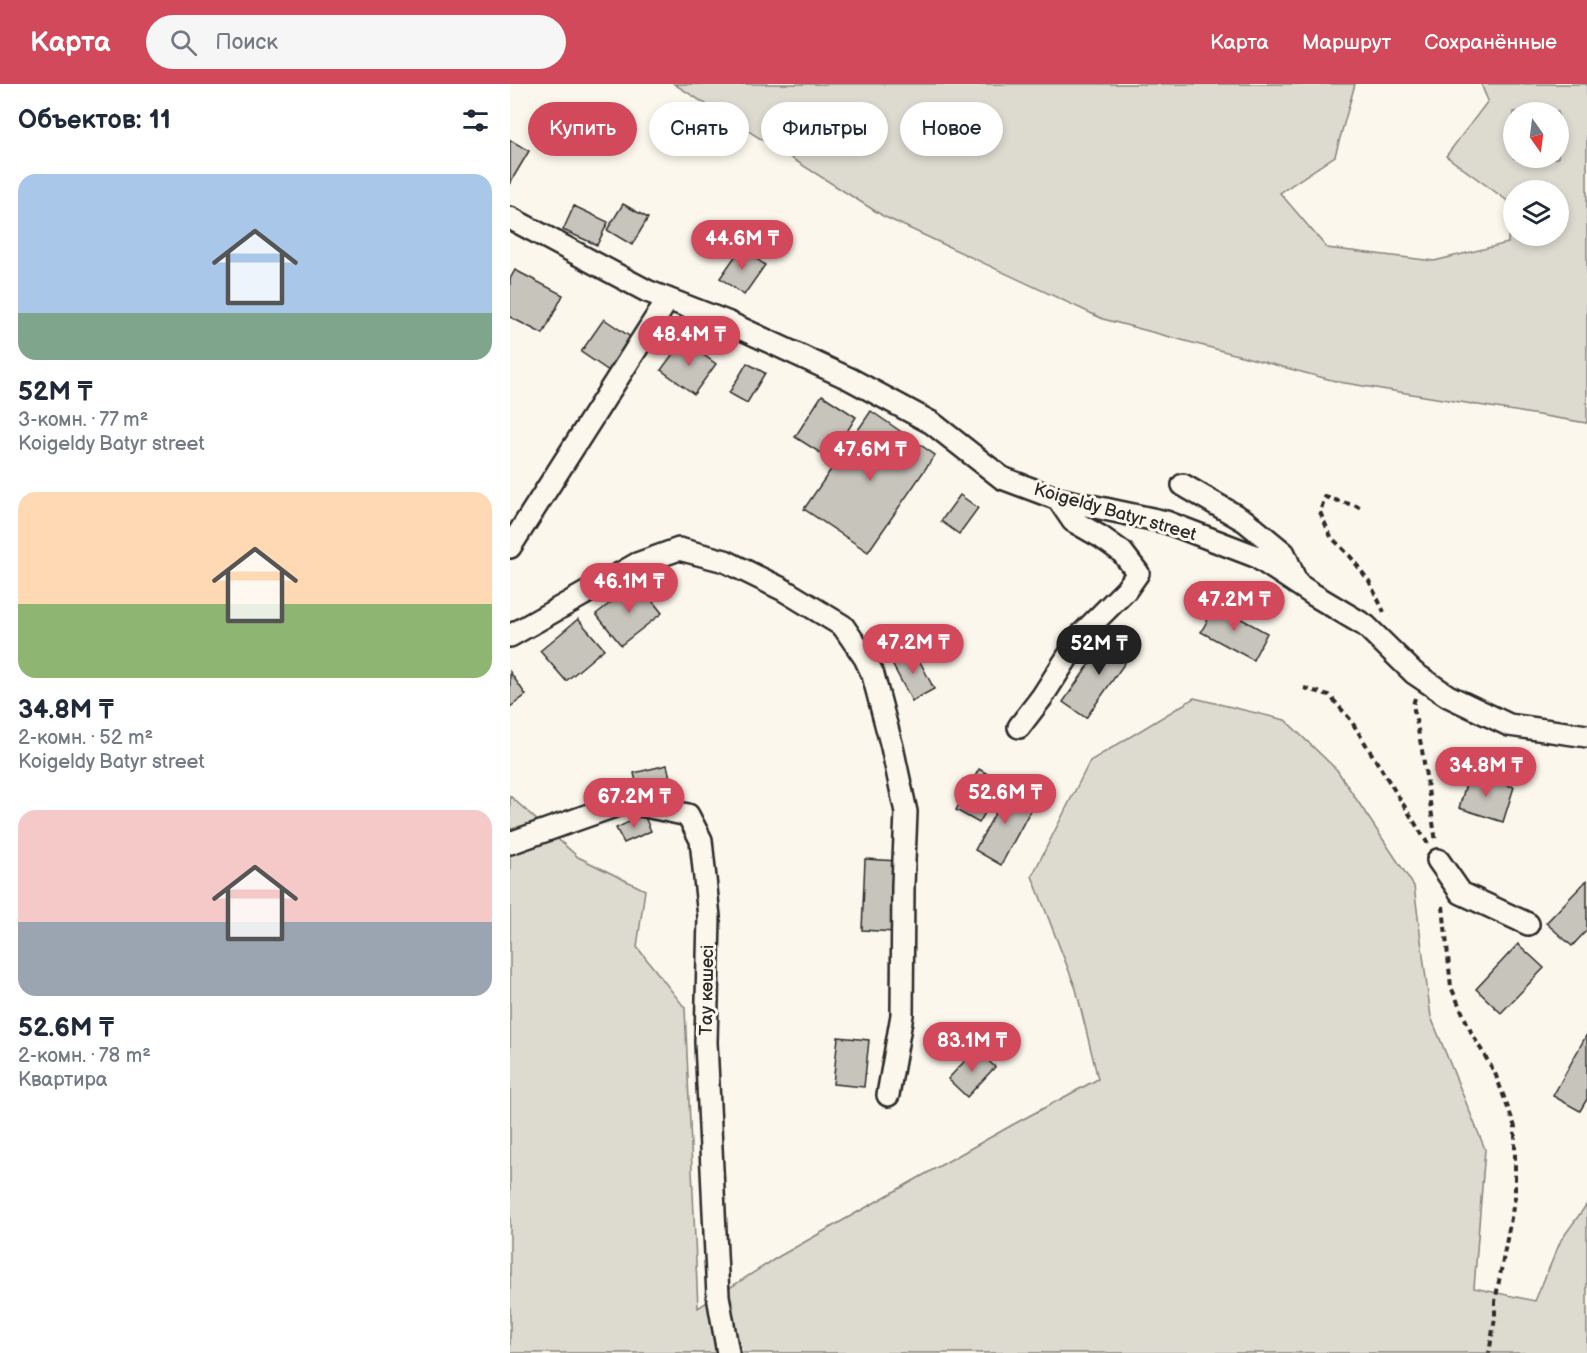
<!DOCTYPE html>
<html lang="ru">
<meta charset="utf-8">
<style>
body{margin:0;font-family:"Balsamiq Sans",sans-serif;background:#f6f6f7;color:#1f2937;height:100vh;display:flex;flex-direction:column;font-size:22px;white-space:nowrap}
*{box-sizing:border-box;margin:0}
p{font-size:20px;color:#747a83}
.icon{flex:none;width:33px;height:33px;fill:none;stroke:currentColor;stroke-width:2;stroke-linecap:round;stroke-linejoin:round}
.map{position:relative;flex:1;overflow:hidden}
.side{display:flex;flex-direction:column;background:#fff;width:510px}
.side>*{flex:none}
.banner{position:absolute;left:18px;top:18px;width:570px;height:54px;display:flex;gap:12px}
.needle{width:39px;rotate:166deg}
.fabs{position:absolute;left:993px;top:18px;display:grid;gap:12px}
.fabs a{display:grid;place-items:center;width:66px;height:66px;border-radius:50%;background:#fff;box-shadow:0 3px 9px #0003;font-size:30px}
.price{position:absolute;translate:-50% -51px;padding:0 14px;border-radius:21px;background:#d1495b;color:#fff;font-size:20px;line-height:39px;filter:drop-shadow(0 2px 3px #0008)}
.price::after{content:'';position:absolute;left:50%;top:36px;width:18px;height:14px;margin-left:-9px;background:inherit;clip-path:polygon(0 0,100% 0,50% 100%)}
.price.selected{background:#222;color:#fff}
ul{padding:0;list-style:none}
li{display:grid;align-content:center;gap:12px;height:318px;padding:0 18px}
li span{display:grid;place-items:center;height:186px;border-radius:18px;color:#555}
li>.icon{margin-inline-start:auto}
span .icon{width:108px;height:108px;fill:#fffc;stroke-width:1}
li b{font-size:26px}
h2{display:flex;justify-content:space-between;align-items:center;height:72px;padding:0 18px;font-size:26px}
.tag{padding:0 21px;border-radius:27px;background:#fff;box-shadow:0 3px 9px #0003;font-size:21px;line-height:54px}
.tag.selected{background:#d1495b;color:#fff}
header{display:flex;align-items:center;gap:36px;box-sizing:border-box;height:84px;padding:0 30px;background:#d1495b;color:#fff}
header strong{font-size:28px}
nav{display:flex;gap:33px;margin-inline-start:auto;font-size:21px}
.search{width:420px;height:54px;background:#f6f6f7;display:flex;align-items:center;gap:15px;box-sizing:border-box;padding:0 21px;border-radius:33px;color:#747a83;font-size:22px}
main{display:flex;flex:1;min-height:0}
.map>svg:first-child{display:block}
</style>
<header>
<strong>Карта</strong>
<div class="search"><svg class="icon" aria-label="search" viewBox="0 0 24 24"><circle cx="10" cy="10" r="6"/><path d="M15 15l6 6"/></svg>Поиск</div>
<nav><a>Карта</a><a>Маршрут</a><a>Сохранённые</a></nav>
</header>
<main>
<section class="side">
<h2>Объектов: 11<svg class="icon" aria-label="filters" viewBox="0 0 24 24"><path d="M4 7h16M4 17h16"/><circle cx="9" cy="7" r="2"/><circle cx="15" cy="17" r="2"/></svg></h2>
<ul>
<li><span style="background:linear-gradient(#a9c7e8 75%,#7fa58c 0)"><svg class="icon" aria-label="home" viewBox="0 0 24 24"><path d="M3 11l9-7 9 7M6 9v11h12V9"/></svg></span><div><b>52M ₸</b><p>3-комн. · 77 m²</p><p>Koigeldy Batyr street</p></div></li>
<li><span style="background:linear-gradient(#ffd9b3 60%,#8fb573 0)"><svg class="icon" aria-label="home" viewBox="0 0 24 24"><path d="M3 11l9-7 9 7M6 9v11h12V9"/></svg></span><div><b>34.8M ₸</b><p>2-комн. · 52 m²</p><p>Koigeldy Batyr street</p></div></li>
<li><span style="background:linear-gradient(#f6c9c9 60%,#9aa5b1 0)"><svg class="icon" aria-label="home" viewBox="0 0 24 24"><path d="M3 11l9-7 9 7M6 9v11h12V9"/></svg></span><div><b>52.6M ₸</b><p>2-комн. · 78 m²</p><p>Квартира</p></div></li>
</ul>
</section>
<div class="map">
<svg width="1077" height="1269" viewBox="0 0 1077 1269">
<rect width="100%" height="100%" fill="#fbf7ec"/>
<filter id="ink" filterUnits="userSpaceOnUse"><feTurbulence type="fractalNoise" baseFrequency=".0167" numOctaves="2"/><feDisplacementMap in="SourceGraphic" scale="12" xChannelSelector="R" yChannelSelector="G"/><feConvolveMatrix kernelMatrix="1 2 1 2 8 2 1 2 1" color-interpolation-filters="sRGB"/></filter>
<g filter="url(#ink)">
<!-- green -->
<path fill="#dddad0" stroke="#84827e" stroke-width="1.5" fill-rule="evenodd" d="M164,0h681l-20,72 -55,37 47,55 107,13 74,-18 1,-41 -63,-46 42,-55 -7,-17h106v339l-248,-41 -236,-63 -220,-103zM1004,28h44v46h-44zM1004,106h44v46h-44z
M684,614l91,22 52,50 77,116 17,131 54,132 -11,139 61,13 26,-61 26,-36v149h-1077v-557l68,61 67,33 -8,57 48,61 13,300 80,-51 236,-133 84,-45 -22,-90 -44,-113 58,-115z"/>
<!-- building -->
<path fill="#c7c4bc" stroke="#2b2b2b" stroke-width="1.5" d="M0,56l19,11 -19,32z
M113,120l25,14 -16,27 -25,-15z
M64,122l34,16 -11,23 -34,-15z
M231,164l24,17 -21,30 -24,-17z
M5,186l48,25 -20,39 -33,-17v-38z
M94,235l28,19 -23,33 -28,-19z
M173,256l33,24 -22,30 -33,-24z
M237,279l18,10 -18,30 -18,-10z
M312,311l34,22 -26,42 -35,-22z
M361,327l64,44 -67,97 -64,-43z
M450,411l18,13 -19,26 -18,-13z
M127,498l25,31 -41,32 -25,-31z
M706,521l51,28 -14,27 -52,-28z
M68,535l26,30 -38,32 -26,-30z
M601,549l23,17 -48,68 -23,-16z
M404,566l20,39 -22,12 -21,-39z
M0,588l16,23 -16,12z
M157,681l7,30 -33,8 -7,-30z
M469,685l24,14 -24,40 -23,-13z
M959,690l45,13 -11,35 -44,-14z
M500,702l26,14 -35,65 -26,-15z
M134,731l7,16 -27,12 -8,-15z
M355,775l33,2 -3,71 -33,-2z
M1077,796v50l-15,16 -26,-23z
M1008,860l26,24 -43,45 -25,-24z
M1077,950v65l-7,12 -27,-15z
M328,953l31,3 -5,47 -31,-3z
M466,965l19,18 -28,30 -19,-18z"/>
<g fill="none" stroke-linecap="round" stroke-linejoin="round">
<!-- minor casing -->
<g stroke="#2b2b2b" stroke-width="26">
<path id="minor" d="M0,134l137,73 80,31 123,57 82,44 70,55 56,21 108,23 89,34 59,39 52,31 48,47 34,23 61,29 78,11
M673,401l62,36 39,32 13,31
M0,463l158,-248
M0,552l127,-72 42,-15 46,12 57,28 61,37 22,32 8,17 19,72 14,65 -3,73 -1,130 -14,80
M509,643l23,-30 41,-64 43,-43 12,-17 -16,-21 -21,-15 -28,-16 -15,-22
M0,759l116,-41 62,13 13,25 8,77 -3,125 12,254 10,57
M928,776l23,33 67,31"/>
</g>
<!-- path -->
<path stroke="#2b2b2b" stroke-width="4" stroke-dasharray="6 4.5" stroke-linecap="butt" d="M850,423l-35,-10 -5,15 11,25 19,19 19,25 15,31
M794,604l25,7 21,24 78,125
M905,614l-2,7 9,45 14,92
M933,822l8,81 21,47 23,39 20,54v70l-20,105v16l-6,35"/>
<!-- minor -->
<use href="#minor" stroke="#fbf7ec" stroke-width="21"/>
</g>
</g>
<g text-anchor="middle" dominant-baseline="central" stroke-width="6" stroke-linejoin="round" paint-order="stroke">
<!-- street labels -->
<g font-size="18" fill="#2b2b2b" stroke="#fbf7ec">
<text transform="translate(605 428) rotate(16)">Koigeldy Batyr street</text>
<text transform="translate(197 906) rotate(-89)">Тау көшесі</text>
</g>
</g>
</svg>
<div class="fabs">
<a><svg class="needle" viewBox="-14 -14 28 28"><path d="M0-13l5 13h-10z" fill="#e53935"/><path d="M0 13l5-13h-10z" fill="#747a83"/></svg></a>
<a><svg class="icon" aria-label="layers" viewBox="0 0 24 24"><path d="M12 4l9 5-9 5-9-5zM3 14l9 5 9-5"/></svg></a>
</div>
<b class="price" style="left:232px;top:187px">44.6M ₸</b>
<b class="price" style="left:179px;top:283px">48.4M ₸</b>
<b class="price" style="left:360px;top:398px">47.6M ₸</b>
<b class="price" style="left:119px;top:530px">46.1M ₸</b>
<b class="price" style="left:724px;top:548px">47.2M ₸</b>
<b class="price" style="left:403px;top:591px">47.2M ₸</b>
<b class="price selected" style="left:589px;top:592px">52M ₸</b>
<b class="price" style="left:976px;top:714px">34.8M ₸</b>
<b class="price" style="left:495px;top:741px">52.6M ₸</b>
<b class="price" style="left:124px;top:745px">67.2M ₸</b>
<b class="price" style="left:462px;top:989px">83.1M ₸</b>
<div class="banner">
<a class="tag selected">Купить</a>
<a class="tag">Снять</a>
<a class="tag">Фильтры</a>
<a class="tag">Новое</a>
</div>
</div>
</main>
